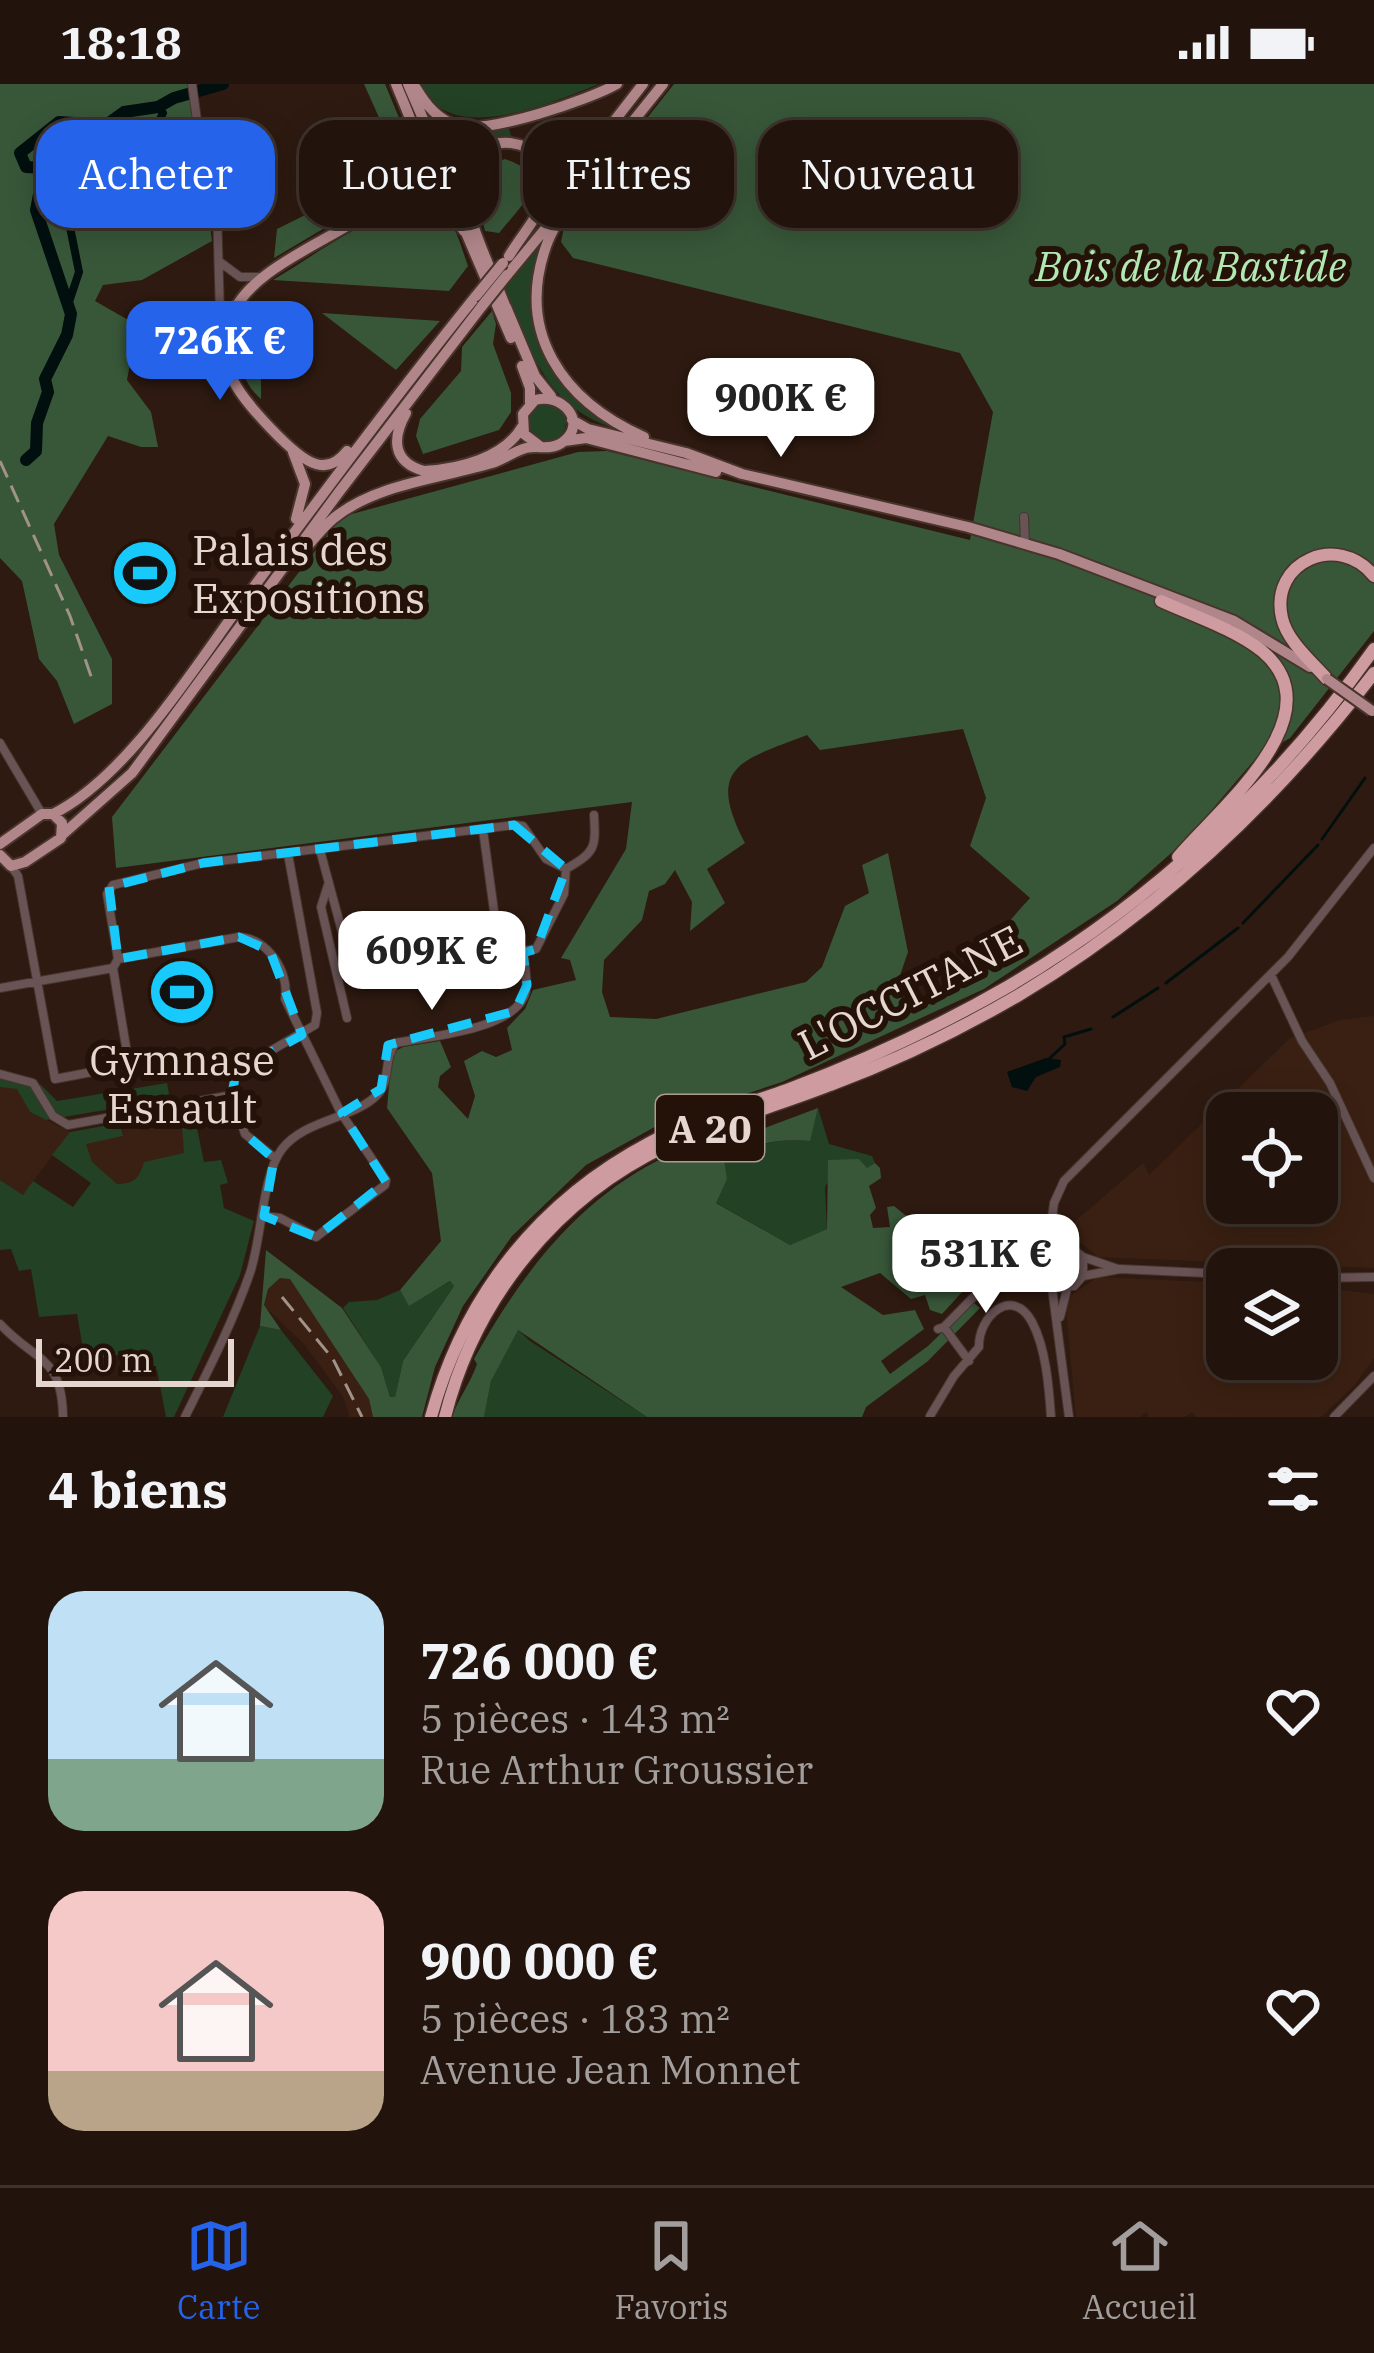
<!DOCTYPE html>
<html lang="fr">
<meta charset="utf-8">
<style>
body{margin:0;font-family:"IBM Plex Serif",serif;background:#2a1d15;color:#f1f3f6;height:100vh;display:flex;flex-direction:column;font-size:45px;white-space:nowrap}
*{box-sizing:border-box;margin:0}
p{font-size:39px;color:#a29e9d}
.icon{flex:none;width:66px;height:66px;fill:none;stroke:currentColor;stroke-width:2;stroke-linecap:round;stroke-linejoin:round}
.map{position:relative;height:1333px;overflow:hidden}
.drawer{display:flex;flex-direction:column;background:#22140c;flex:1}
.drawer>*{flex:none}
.hud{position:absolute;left:36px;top:36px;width:1302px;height:108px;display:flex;gap:24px}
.buttons{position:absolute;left:1206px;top:1008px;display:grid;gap:24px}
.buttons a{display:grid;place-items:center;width:132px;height:132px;border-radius:24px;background:#22140c;box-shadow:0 6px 30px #0003,0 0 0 3px #3f332d;font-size:60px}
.scale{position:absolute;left:36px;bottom:30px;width:198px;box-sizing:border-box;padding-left:12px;border:6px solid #e5d7d0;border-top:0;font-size:33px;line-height:42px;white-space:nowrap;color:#e5d7d0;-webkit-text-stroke:9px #241107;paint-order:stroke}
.price{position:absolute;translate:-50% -102px;padding:0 27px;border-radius:24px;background:#fff;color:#222;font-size:39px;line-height:78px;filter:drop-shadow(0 3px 6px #0008)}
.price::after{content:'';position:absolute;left:50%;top:72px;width:36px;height:27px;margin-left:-18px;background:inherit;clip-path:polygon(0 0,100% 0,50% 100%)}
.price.selected{background:#2563eb;color:#fff}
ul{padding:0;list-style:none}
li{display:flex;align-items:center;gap:36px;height:300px;padding:0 48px}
li span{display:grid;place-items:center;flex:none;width:336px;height:240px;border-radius:36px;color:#555}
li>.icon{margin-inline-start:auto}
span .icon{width:144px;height:144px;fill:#fffc;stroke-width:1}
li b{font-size:51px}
h2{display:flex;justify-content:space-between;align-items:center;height:144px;padding:0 48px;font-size:51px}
.tag{padding:0 42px;border-radius:36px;background:#22140c;box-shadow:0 6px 30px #0003,0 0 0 3px #3f332d;font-size:42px;line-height:108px}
.tag.selected{background:#2563eb;color:#fff}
.status{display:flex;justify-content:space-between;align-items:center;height:84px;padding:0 60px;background:#22140c;direction:ltr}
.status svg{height:33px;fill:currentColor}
.tab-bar{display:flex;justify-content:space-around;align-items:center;height:168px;border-top:3px solid #3f332d;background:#22140c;font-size:33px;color:#a29e9d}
.tab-bar a{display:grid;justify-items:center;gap:6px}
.tab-bar .selected{color:#2563eb}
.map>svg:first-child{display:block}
</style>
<div class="status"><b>18:18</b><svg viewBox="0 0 49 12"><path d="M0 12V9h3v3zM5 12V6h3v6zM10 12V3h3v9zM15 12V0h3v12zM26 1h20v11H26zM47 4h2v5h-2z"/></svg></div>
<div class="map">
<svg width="1374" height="1333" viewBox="0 0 1374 1333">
<rect width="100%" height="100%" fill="#2e1a10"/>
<!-- built -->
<path fill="#3a2012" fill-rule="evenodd" d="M1374,932v252l-276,-11 -33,-27 78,-67 6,12 140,-136 51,-19zM1227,1029h90v90h-90z
M11,1002l7,3 12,23 40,20 -47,63 -23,-15v-93z
M182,1028l10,63 -75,15 -43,-45 49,-9 -1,-13z
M1098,1193l129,6v76h90v-72l57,7v64l-19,27 -34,32h-125l-4,-5 -7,5h-36l-3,-5 -6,5h-64l-10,-108 5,-14z
M280,1194h10l79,121 4,18h-23l-7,-20 -39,-53 -40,-38 4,-17z"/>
<!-- green -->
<path fill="#234125" d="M419,0h180c-50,20 -150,64 -180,0z
M425,25l24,16 58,-2 5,15h-15l-15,7 -21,44z
M416,47l33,75 -13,-8 -37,-3c21,-20 24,-36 17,-64z
M545,152c-6,97 -19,138 74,194 -73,-22 -86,-75 -115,-140z
M526 338a20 20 0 1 1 40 0a20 20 0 1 1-40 0Z
M0,993l40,7 17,17 110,-18 3,16 -124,21 -16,-8 -13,-23 -17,-2z
M818,1024l11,36 43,12 3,7 -9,6 -7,-10 -19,4 -15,24 2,42 -37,16 -75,-43 9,-41c30,-16 51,-23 85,-20z
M193,1025l11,53 17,-2 7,23 -8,2 4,23 30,13 -14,54 -66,142h-8l-9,-47 -24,4 -4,-21 -44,8 -8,-47 -38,3 -8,-48 -12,2 -8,-22 -11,1v-70l23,15 10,-14 40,26 18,-24 -39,-28 18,-23 50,-9 3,13 -37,8 6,18 25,22c18,0 22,-6 27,-22l40,-9 -3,-41z
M1043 1182a18 18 0 1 1 36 0a18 18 0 1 1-36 0Z
M451,1197l3,5 -51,75 -8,36h-5l-9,-30 -38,-59 6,-6 28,-2 23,-10 9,15z
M260,1242l21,4 52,66 -10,21h-100z
M517,1245l13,12 117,76h-173l10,-1 7,-35z"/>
<!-- forest -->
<path fill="#385739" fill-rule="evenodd" d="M0,0h191l21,157 -70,39 -39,5 -8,16 42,24 -10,55 24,32 7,35h-17l-33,-11 -54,88 5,31 53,104v45l-38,20 -17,-43 -18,-22 -17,-78 -22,-23z
M364,0h21l22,53 -18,3z
M674,0h700v547l-84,107 -34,20 -69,81 -70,62 -133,88 -202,93 -113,37 -83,46 -74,71 -49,70 -28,61 -13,50h-49l-4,-18 -79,-120 -10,-1 -12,11 -4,16 17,25 -21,-4 6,-76 76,58 39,59 9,30h5l8,-36 51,-75 -4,-5 -41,25 -9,-16 41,-49 -9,-68 -45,-65 5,-55 11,-6 37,-6 11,26 -11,9 -2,11 30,32 7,-23 -11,-35 18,-10 14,6 16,-7 -5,-22 18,-19 8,-19 43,-10 -6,-20 -9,-2 65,-109 6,-47 -516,66 -4,-51 229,-300 237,-65 29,-1 363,89 23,-128 -33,-59 -387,-95 -12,-16 4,-20zM963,645l23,69 -16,48 60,52 -96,107 -41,-9 15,-44 -20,-99 -26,12 7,28 -24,13 -23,61 -16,15 -150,37 -46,-2 -8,-25 2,-32 38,-40 7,-29 16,-7 10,-14 17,32 -2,29 35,-28 -18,-34 38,-26c-41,-78 -2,-83 62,-108l13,15z
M505,75c52,17 15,48 -6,74l-14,-2c-7,-30 -17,-60 20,-72z
M396,86l7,5 -6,10 -123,73 3,-29z
M421,121c35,10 35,28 47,61l-19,25 -176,-11c46,-27 94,-66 148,-75z
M241,227l61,1 -41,66v21c-26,-22 -24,-57 -20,-88z
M492,227l4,13 -3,20 18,49v19l-12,18 -76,24 -7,-18 4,-17 41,-48 1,-24z
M322,229l118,8 -44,49z
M818,1024l-8,33c-35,-3 -55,3 -86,19l3,19 -11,24 74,42 37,-16 1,-69 31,-1 8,9 8,-5 5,5 1,10 -12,8 7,22 -6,7 3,13 17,-1 -3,-20 7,-1 11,9 39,12 2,8 -6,6 12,6 23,31 -33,36 -12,-4 -5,-15 -14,4 -31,-26 -39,14 42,28 32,-5 9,19 -43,32 9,13 38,-28 45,-44 7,6 -52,53 -62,46 -4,10h-215l-129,-87 -27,51 -7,36h-32c7,-20 18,-33 25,-53l-3,-5c48,-87 111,-170 207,-209l4,8z"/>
<!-- water -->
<path fill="#010f0f" d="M1046,974l15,2 -1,7 -24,10 -9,14 -15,-4 -5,-15z"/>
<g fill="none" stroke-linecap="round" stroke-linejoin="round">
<!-- stream -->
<path stroke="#010f0f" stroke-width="3" d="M1322,755l43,-61
M1243,839l75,-78
M1166,899l72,-55
M1113,933l45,-29
M1050,974l15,-14 -1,-7 27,-8"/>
<!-- canal -->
<path stroke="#010f0f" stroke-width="8" d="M63,102c0,-17 12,-41 30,-44 10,-2 20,0 29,-3 14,-6 20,-13 35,-14l6,-12 -5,-6
M63,108l16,80 -11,33"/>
<!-- river -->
<path stroke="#010f0f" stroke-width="12" d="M26,376l10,-9 1,-28 11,-31 -3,-13 22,-44 4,-21 -35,-104 8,-42 -18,-1 -6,-14 39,-31 47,3 18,-13 34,-5 16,-9 49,-14"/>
<!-- minor casing -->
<g stroke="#48342b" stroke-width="10">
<path id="minor" d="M192,0l12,87 13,38 3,106 2,13 5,3
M220,178l20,15h21
M1024,433l1,26
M0,659l42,71
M483,746l17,125
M320,766l31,115 3,7 7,1 175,-24 28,-55 2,-25
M11,782l7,10 37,203 74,-14 -16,-97
M328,801l-7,22 26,111
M118,875l-11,-65 6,-9 90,-22 311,-38 9,1 23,33 20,10c29,-17 30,-20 28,-54
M1271,891l31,66 28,42 44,95
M0,904l113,-20 5,-9 121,-22c28,1 51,35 46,62l56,114 45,67 -1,5 -69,52 -36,-19 -16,-2
M0,990l33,9 20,33 15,9 164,-30 13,39 31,25
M232,1011l4,-24 79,-46 2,-12 -29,-159
M1054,1132l11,27
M1048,1163l17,-4 18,14v19l-9,10 -22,2 -10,-9 -4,-13 10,-19 6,-44 10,-22 224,-224 86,-109
M1083,1173l35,12
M1083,1192l37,-7 107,5
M1317,1194l57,-1
M1052,1204l17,129
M1060,1233l7,-28
M0,1240c35,38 62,31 63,93
M944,1243l25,34
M938,1245l6,-2 62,-63 36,-12
M930,1332l24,-40 25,-29c-1,-30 33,-62 53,-25 14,26 17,66 19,95
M185,1333c23,-46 48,-95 65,-144 12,-35 12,-98 32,-124 23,-30 73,-30 96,-55 13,-14 5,-36 18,-51 34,-7 121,-13 130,-52 2,-12 -2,-26 -2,-39
M1334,1333l40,-41"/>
</g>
<!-- major casing -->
<g stroke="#48342b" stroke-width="14">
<path id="major" d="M408,0l63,146
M416,4c10,17 22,32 42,38 30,8 131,-26 159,-42
M588,93c-14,21 -30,40 -40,64 -35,91 15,160 96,196
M586,96l77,-96
M385,121c36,-14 58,-6 79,26
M542,130l101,-130
M464,144l47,110
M507,191l48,-58
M506,223l29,69 16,20
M507,227c-12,-35 -41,-89 -42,-125 0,-66 96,-50 82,5 -6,23 -26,45 -38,65
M522,282l8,22v15
M406,329c-14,25 -14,49 18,58 35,-2 80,-13 98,-44
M572,336l16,9 98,24 56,21 226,53 91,27 175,67 76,46
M564,357l22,-3 130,34
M347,367c-8,10 -18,17 -31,13 -22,-6 -73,-63 -83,-84 -9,-19 -9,-42 -2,-62 23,-70 185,-98 186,-164 1,-23 -13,-49 -21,-70
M293,368l12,32 -9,35
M296,476c12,-14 24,-30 38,-42 42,-34 108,-40 158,-55 12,-4 23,-12 34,-15 13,-3 25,3 37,-6 26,-20 -2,-50 -28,-42l-12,14 1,20 17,13
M53,730c76,-38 143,-150 194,-218 75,-101 150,-202 229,-300
M62,751l70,-62 207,-281 143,-186
M0,760l42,-30h11l9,9 -1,15 -36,24 -14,4 -11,-11"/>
</g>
<!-- highway casing -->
<g stroke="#48342b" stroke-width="15">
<path id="highway" d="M1161,517c33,15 73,28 101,50 76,64 -44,158 -84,206
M1327,595c-15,-17 -40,-38 -45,-61 -13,-57 57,-86 92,-42
M431,1333c33,-121 108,-216 220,-275 43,-23 91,-36 136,-52 77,-29 151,-63 222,-104 144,-85 269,-201 365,-337
M445,1333c30,-119 112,-220 223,-272 52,-24 109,-39 162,-60 65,-24 129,-55 189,-90 140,-84 256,-193 355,-322"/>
</g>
<!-- minor -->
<use href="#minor" stroke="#685355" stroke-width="8"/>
<!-- major -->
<use href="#major" stroke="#b0868a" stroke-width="10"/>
<!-- highway -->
<use href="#highway" stroke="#cd9ba0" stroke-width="12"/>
<!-- rail -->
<path stroke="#a2928a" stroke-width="3" stroke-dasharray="18 9" stroke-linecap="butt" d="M0,377l70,155 22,63
M282,1213l51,62 29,58"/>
<!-- major-bridge casing -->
<g stroke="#48342b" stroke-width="14" stroke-linecap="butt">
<path id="major-bridge" d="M476,212l27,-33
M482,222l25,-31
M1327,595l45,32"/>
</g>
<!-- major-bridge -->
<use href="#major-bridge" stroke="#b0868a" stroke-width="10"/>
</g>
<!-- marked area -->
<path fill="none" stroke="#17cafb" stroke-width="9" stroke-dasharray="24 15" stroke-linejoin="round" d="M514,741l52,44 -30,80 -13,4 4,32 -12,26 -127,34 -7,44 -39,24 44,69 -70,55 -52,-21 10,-57 -29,-25 -13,-39 4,-24 66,-36 -32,-84 -31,-14 -121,22 -9,-72 94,-24z"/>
<!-- icons -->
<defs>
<g id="stadium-disc" transform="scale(3.45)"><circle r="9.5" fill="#17cafb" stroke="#241107"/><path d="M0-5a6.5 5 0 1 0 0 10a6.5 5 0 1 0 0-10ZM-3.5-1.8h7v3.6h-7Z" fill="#111"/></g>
</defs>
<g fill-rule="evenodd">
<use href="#stadium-disc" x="145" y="489"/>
<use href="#stadium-disc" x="182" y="908"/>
</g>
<g text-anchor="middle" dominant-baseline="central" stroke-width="12" stroke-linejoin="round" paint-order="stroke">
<!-- shield labels -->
<rect fill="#241107" stroke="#ab9c94" stroke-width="3" x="656" y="1011" width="108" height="66" rx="9"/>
<g font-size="39" font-weight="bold" fill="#e5d7d0">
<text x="710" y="1044">A 20</text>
</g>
<!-- park labels -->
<g font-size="42" font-style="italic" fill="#b2e8b3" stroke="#241107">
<text x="1191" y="181">Bois de la Bastide</text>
</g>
<!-- poi labels -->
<g font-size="42" fill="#e5d7d0" stroke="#241107" text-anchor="start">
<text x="192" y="465">Palais des<tspan x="192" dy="48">Expositions</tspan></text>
<text x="182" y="975" text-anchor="middle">Gymnase<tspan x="182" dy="48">Esnault</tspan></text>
</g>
<!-- street labels -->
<g font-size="42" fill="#e5d7d0" stroke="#241107">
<text transform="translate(910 908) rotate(-27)">L'OCCITANE</text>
</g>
</g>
</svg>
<div class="buttons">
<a><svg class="icon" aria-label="locate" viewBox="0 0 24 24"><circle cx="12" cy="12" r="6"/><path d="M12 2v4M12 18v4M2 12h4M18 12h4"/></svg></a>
<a><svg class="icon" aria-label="layers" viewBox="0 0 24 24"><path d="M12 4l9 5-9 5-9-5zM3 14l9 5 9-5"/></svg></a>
</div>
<div class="scale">200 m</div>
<b class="price selected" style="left:220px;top:319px">726K €</b>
<b class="price" style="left:781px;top:376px">900K €</b>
<b class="price" style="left:432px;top:929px">609K €</b>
<b class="price" style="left:986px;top:1232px">531K €</b>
<div class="hud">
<a class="tag selected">Acheter</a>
<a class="tag">Louer</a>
<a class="tag">Filtres</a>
<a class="tag">Nouveau</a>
</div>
</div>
<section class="drawer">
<h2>4 biens<svg class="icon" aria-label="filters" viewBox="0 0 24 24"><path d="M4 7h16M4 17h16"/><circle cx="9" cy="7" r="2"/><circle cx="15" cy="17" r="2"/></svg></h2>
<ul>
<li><span style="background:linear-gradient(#bfe0f5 70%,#7fa58c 0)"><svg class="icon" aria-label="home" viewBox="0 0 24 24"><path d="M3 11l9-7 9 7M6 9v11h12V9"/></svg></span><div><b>726 000 €</b><p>5 pièces · 143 m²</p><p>Rue Arthur Groussier</p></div><svg class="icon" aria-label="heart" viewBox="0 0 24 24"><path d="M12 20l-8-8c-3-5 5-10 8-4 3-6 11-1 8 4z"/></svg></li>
<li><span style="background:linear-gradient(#f6c9c9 75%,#b9a48a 0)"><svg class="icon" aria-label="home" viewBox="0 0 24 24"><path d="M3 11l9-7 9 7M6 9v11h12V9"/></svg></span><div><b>900 000 €</b><p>5 pièces · 183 m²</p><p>Avenue Jean Monnet</p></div><svg class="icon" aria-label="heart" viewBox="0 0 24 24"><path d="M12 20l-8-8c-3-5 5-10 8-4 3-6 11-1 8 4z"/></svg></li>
</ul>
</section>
<nav class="tab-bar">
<a class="selected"><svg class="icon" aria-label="map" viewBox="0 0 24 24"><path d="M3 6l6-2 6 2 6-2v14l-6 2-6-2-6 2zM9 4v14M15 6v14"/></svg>Carte</a>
<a><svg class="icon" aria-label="saved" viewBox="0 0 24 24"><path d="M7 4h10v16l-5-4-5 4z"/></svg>Favoris</a>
<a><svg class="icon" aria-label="home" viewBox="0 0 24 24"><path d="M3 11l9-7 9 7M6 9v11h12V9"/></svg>Accueil</a>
</nav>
